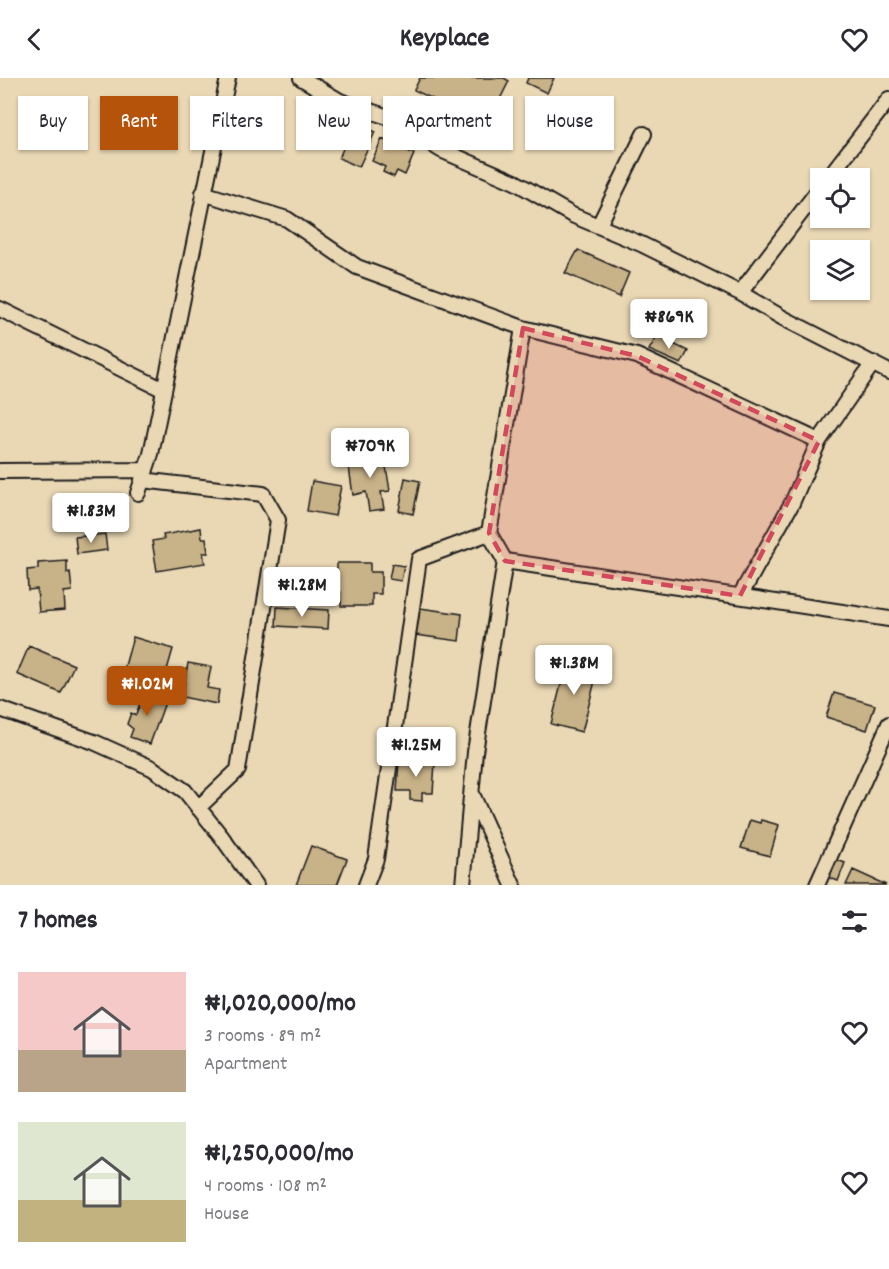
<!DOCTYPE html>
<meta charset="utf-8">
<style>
body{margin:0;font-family:Dekko,sans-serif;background:#f2f2f3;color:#2b2b33;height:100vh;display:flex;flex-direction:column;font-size:22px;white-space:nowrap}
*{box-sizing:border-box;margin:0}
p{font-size:20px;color:#7c7c81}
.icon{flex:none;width:33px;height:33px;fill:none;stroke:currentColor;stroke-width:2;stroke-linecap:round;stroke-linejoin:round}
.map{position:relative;height:807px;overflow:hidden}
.panel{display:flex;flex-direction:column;background:#fff;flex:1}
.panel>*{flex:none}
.top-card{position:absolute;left:18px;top:18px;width:854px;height:54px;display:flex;gap:12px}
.controls{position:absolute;left:810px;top:90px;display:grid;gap:12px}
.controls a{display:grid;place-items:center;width:60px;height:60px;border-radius:0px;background:#fff;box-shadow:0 2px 4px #0004;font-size:30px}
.price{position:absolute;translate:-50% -51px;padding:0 14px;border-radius:6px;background:#fff;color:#222;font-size:20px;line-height:39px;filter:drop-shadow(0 2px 3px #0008)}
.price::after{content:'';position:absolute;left:50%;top:36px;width:18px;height:14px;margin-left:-9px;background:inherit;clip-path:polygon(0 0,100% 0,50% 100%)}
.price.active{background:#b45309;color:#fff}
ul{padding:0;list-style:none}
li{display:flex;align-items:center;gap:18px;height:150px;padding:0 18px}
li span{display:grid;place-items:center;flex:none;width:168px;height:120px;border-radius:0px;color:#555}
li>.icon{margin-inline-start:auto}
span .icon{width:72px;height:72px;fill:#fffc;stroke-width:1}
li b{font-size:26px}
h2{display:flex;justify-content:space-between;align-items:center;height:72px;padding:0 18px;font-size:26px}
.chip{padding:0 21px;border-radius:0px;background:#fff;box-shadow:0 2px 4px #0004;font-size:21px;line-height:54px}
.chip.active{background:#b45309;color:#fff}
header{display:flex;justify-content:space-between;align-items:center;height:78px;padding:0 18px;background:#fff;font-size:27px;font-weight:700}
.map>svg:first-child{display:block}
</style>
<header><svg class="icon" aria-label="back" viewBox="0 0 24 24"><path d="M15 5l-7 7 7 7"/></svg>Keyplace<svg class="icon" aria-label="heart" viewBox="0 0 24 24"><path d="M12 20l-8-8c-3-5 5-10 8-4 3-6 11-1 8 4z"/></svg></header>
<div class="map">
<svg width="889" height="807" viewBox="0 0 889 807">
<rect width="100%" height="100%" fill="#ead8b5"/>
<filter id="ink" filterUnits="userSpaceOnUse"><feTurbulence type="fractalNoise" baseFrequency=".0167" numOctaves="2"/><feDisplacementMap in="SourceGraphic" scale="12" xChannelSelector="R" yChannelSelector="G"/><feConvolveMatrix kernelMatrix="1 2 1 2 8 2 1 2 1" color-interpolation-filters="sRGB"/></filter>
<g filter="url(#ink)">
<!-- building -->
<path fill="#c8b288" stroke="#1c1c1c" stroke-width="1.5" d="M420,0h84l5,3 -22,44 -73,-35z
M528,0h26l-7,15 -21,-10z
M354,45l21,9 -16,35 -20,-9z
M382,61l32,15 -9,21 -8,-4 -3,6 -11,-5 2,-5 -13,-6z
M578,172l51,23 -10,24 -54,-24z
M657,258l31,15 -7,13 -32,-14z
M384,376l6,37 -9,1 3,17 -15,2 -3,-19 -13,3 -5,-35z
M405,400l15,3 -7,33 -14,-3z
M312,403l29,5 -6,30 -28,-5z
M201,450l1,10h4l2,15h-5l2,10 -48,8 -5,-30 12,-2 -1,-4z
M105,456l2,16 -30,4 -2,-17z
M67,483v12l3,-1 2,19 -8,1 1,18 -26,2 -2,-23 -9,1 -1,-20 11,-1v-6z
M337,485h33v9h11v22h-9v12h-31v-14l-4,-3z
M392,486l12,2 -3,15 -12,-2z
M277,529l52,3 -1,19 -52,-3z
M420,530l42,6 -3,27 -43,-6z
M133,559l40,12 -10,35 -40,-11z
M29,568l45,19 -13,28 -44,-19z
M567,583l31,8 -16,63 -31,-8z
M188,585l23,4 -4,21 12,2 -2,14 -35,-7z
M145,611l22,8 -17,47 -20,-7 3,-8 -6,-5 4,-11 5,2z
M834,615l41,12 -8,25 -41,-13z
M399,682l36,2 -2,31h-11v8l-12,-1v-9h-13z
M750,742l10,3 1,-3 18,5 -9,31 -29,-8z
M311,768l36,13 -10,26h-41z
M832,780l13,5 -7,18 -13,-5z
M853,792l33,15h-40z"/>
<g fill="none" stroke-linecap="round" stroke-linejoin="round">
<!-- minor casing -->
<g stroke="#1c1c1c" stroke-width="18">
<path id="minor" d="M301,0l39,23 51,17 50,32 74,32 57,33 69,29 99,49 43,25 106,54
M828,100l61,-79
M203,115l84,26 70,48 166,61 114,28 182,85
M599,147l45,-91
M740,215l80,-105
M0,231l164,81
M0,393l146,-1
M142,402l121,14 15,26 -40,250 -40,38
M138,415l13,-39 77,-376
M489,455l34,-205
M505,483l384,58
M740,518l52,-93 27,-62 54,-78
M0,631l94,33 58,26 33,23 36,45 35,49
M472,716l41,91
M366,807l10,-26 43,-300 70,-26 16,28 -30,191 -12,133
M817,807l72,-161"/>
</g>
<!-- minor -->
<use href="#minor" stroke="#ead8b5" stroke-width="14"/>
</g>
</g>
<!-- marked area -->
<path fill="#d1495b" fill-opacity="0.2" stroke="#d1495b" stroke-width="4.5" stroke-dasharray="12 8" stroke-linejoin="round" d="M523,250l114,28 182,85 -79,155 -235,-35 -16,-28z"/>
</svg>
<div class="controls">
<a><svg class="icon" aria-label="locate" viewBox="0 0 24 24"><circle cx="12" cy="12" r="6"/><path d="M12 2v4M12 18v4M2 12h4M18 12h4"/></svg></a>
<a><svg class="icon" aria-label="layers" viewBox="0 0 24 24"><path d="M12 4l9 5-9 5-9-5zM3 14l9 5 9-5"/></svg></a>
</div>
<b class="price" style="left:669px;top:272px">₦869K</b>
<b class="price" style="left:370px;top:401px">₦709K</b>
<b class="price" style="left:91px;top:466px">₦1.83M</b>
<b class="price" style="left:302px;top:540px">₦1.28M</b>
<b class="price" style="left:574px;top:618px">₦1.38M</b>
<b class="price active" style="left:147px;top:639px">₦1.02M</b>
<b class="price" style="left:416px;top:700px">₦1.25M</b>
<div class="top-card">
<a class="chip">Buy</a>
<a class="chip active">Rent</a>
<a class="chip">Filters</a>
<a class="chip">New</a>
<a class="chip">Apartment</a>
<a class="chip">House</a>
</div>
</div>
<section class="panel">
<h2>7 homes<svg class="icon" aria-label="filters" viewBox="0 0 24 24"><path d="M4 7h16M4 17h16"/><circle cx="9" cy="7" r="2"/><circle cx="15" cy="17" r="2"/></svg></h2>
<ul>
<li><span style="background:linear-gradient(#f6c9c9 65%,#b9a48a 0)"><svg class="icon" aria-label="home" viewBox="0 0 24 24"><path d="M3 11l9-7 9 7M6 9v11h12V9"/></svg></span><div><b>₦1,020,000/mo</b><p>3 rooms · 89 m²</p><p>Apartment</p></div><svg class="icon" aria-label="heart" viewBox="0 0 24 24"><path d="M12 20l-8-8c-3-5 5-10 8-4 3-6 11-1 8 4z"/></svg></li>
<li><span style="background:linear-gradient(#dfe7d0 65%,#c2b280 0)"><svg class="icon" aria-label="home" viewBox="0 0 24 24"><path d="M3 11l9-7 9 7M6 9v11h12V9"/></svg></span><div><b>₦1,250,000/mo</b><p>4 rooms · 108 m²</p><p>House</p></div><svg class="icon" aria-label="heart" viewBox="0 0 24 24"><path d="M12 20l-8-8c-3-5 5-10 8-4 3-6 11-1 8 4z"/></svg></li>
</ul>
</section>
